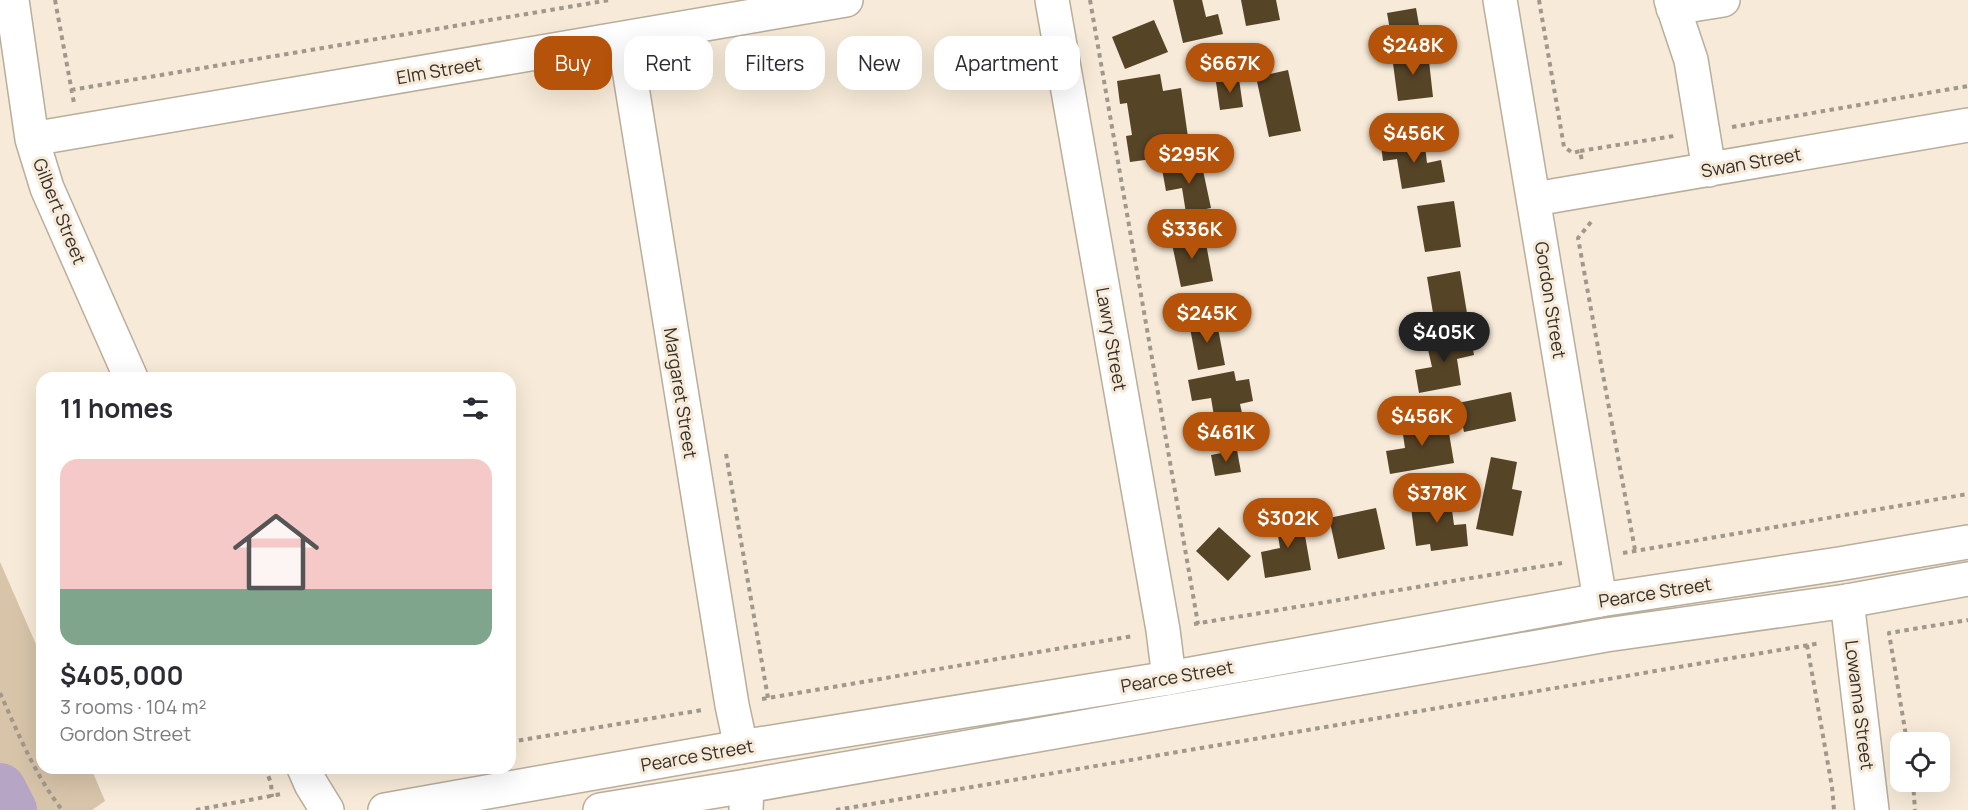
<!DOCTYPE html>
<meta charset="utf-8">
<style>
body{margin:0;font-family:Manrope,sans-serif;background:#f2f2f3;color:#2b2b33;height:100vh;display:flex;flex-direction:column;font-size:22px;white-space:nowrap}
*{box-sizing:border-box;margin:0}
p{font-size:20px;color:#7c7c81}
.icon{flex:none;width:33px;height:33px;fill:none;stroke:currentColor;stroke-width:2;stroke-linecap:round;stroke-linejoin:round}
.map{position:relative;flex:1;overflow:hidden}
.side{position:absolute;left:36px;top:372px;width:480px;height:402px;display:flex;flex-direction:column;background:#fff;border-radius:18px;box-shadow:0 6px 24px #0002}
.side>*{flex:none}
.top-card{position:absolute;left:534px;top:36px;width:570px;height:54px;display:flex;gap:12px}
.tools{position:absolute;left:1890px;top:732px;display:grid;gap:12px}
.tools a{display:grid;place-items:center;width:60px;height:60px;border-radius:12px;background:#fff;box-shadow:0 6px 24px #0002;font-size:30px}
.price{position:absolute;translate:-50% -51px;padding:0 14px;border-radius:21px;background:#b45309;color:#fff;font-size:20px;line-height:39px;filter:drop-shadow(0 2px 3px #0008)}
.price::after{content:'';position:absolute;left:50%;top:36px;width:18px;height:14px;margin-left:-9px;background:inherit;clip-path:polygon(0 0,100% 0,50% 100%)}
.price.on{background:#222;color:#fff}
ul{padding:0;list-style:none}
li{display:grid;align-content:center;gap:12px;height:318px;padding:0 24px}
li+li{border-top:2px solid #e1e1e2}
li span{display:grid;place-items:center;height:186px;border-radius:18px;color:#555}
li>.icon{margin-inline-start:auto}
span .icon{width:108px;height:108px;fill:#fffc;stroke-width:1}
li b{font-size:26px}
h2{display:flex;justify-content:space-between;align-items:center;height:72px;padding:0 24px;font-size:26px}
.pill{padding:0 21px;border-radius:18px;background:#fff;box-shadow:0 6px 24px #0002;font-size:21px;line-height:54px}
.pill.on{background:#b45309;color:#fff}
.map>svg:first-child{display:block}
</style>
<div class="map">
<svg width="1968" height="810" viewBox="0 0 1968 810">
<rect width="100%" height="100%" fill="#f7ead8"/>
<!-- green -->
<path fill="#d7c4a9" d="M0,562l42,96v110h49l14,33 -13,9h-92z"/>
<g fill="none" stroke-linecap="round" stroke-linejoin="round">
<!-- river -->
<path stroke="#b7a5c5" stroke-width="52" d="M0,789l11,21"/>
</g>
<!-- building -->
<path fill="#564427" d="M1173,0h29l4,17 12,-3 5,20 -40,9z
M1241,0h35l4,20 -34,6z
M1416,8l6,34 -29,5 -6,-34z
M1154,20l14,32 -43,17 -13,-32z
M1428,52l5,45 -35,4 -6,-45z
M1288,70l13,61 -32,6 -13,-60z
M1160,74l3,17 18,-3 7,49 -17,2 3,17 -44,6 -4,-26 6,-1 -5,-32 -7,1 -3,-23z
M1239,79l4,28 -23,3 -4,-28z
M1424,138l3,25 14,-3 4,22 -43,7 -5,-30 -14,2 -2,-16z
M1201,161l10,47 -25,5 -4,-25 -16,3 -4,-22z
M1454,201l7,46 -36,5 -8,-46z
M1204,233l9,48 -32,6 -10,-48z
M1460,271l8,48 -33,6 -8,-48z
M1216,318l9,47 -27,5 -9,-47z
M1470,333l4,22 -17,4 4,26 -42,8 -4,-23 17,-3 -6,-26z
M1234,371l2,10 13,-2 4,22 -13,3 4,18 -28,6 -5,-30 -19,3 -4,-21z
M1511,392l5,29 -52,11 -6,-29z
M1422,418l1,6 24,-3 7,42 -64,11 -4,-23 19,-3 -4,-27z
M1237,450l4,22 -26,4 -4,-21z
M1491,457l26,5 -5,27 10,2 -9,45 -37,-7z
M1450,495l4,30 12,-1 2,22 -37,5 -1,-7 -14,2 -6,-46z
M1376,508l9,41 -47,10 -9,-41z
M1301,513l10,57 -46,8 -4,-26 19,-4 -5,-31z
M1219,527l32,29 -23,25 -32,-30z"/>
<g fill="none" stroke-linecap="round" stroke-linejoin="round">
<!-- minor casing -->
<g stroke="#b9ad9c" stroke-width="36">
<path id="minor" d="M12,0l20,139 15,49 84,190
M1052,0l111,630 6,48
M1500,0l100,600
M1671,0l20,60 18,110
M1673,8l50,-8
M624,38l108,667 9,42
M32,139l814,-139
M1535,199l433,-74
M1847,601l25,209
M304,768l7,16 16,26
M746,810l1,-24"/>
</g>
<!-- major casing -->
<g stroke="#b9ad9c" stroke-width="36">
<path id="major" d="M385,810l356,-63 428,-69 431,-78 239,-36 129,-22
M600,810l147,-24 859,-151 241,-34 121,-22"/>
</g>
<!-- path -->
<path stroke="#a1988b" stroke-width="4" stroke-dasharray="4.5 4.5" stroke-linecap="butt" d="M55,0l19,103
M1090,0l108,624
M1539,0l25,147 9,6 7,-2 2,10
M71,90l539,-90
M1732,127l236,-41
M1580,151l94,-15
M1591,222l-13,16 57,312
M726,454l42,244
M1623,553l345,-59
M1194,624l368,-61
M1807,645l25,142 2,23
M0,693c18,40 35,82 62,117
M762,699l371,-63
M510,742l192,-32
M1907,742l-18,-109 79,-13
M265,768l6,15 1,14
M338,772l16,-4
M1913,782l2,28
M196,810l85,-16
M836,810l985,-167"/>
<!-- minor -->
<use href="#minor" stroke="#fff" stroke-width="33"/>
<!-- major -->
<use href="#major" stroke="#fff" stroke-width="33"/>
</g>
<g text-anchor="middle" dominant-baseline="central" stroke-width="6" stroke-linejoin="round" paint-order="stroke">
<!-- street labels -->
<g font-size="18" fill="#342f28" stroke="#f7ead8">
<text transform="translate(439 70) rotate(-10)">Elm Street</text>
<text transform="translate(1751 162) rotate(-10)">Swan Street</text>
<text transform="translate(60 211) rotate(68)">Gilbert Street</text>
<text transform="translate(1551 300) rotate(81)">Gordon Street</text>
<text transform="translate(1112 339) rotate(80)">Lawry Street</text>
<text transform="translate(681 393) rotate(81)">Margaret Street</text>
<text transform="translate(1655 592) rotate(-9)">Pearce Street</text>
<text transform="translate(1177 676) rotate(-10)">Pearce Street</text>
<text transform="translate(1860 705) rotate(83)">Lowanna Street</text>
<text transform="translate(697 755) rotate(-10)">Pearce Street</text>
</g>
</g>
</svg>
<div class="tools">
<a><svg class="icon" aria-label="locate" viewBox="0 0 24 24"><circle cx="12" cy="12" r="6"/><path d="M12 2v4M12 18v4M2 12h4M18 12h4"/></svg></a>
</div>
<b class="price" style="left:1413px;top:76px">$248K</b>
<b class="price" style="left:1230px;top:94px">$667K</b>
<b class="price" style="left:1414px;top:164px">$456K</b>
<b class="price" style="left:1189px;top:185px">$295K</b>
<b class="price" style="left:1192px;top:260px">$336K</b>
<b class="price" style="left:1207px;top:344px">$245K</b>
<b class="price on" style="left:1444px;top:363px">$405K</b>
<b class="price" style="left:1422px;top:447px">$456K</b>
<b class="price" style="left:1226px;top:463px">$461K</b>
<b class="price" style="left:1437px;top:524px">$378K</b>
<b class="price" style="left:1288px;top:549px">$302K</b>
<div class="top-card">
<a class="pill on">Buy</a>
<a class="pill">Rent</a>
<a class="pill">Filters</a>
<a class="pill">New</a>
<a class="pill">Apartment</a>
</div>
<section class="side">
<h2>11 homes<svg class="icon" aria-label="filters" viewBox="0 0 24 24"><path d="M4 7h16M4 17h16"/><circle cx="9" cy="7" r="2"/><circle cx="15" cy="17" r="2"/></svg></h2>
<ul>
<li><span style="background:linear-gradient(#f6c9c9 70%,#7fa58c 0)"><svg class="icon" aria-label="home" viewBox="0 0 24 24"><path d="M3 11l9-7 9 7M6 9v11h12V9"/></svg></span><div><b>$405,000</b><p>3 rooms · 104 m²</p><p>Gordon Street</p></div></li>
</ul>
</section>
</div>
